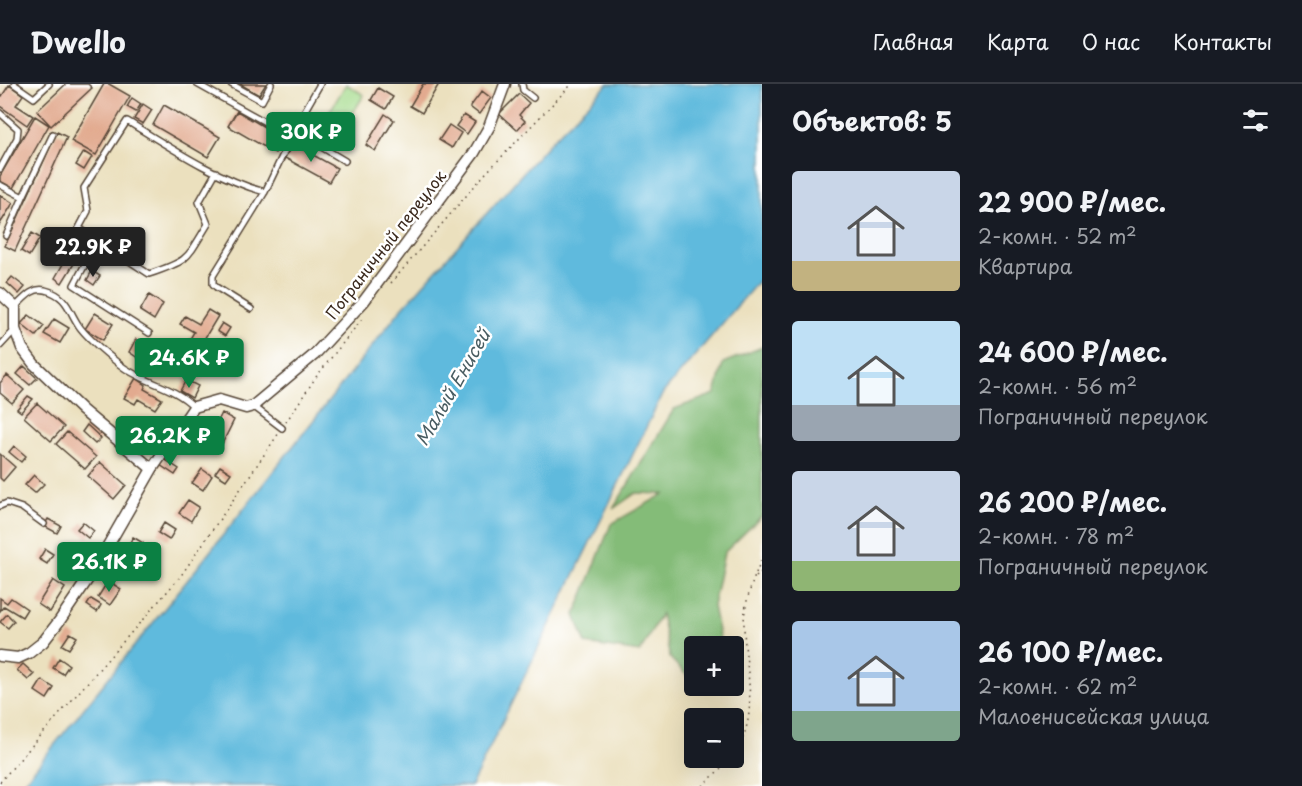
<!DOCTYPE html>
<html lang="ru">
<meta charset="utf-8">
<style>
body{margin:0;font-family:"Playpen Sans",sans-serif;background:#20242c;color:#f1f3f6;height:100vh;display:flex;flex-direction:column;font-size:22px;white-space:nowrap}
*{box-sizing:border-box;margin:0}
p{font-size:20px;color:#9ea1a6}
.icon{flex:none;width:33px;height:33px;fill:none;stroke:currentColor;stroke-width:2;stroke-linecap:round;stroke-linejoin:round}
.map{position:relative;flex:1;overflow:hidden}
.sheet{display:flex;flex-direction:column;background:#171b24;width:540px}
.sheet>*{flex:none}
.buttons{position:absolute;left:684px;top:552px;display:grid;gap:12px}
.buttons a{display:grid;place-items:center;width:60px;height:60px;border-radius:6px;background:#171b24;box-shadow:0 6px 24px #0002;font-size:30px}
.price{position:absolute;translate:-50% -51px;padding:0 14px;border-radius:6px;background:#0b8043;color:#fff;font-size:20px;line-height:39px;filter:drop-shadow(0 2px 3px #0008)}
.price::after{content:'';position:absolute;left:50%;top:36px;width:18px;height:14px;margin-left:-9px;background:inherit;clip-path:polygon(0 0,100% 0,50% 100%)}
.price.current{background:#222;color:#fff}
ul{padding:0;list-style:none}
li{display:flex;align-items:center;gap:18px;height:150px;padding:0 30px}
li span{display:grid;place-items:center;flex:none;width:168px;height:120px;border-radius:6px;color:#555}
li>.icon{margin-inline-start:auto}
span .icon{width:72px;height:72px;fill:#fffc;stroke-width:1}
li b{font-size:26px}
h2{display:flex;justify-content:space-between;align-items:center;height:72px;padding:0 30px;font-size:26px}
header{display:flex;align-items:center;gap:36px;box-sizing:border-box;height:84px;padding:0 30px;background:#171b24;border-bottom:2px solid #363941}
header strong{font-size:28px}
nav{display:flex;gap:33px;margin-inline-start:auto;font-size:21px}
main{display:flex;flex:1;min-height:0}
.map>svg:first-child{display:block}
</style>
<header>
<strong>Dwello</strong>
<nav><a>Главная</a><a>Карта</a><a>О нас</a><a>Контакты</a></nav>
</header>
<main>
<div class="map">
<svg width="762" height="702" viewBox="0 0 762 702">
<rect width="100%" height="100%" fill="#fff"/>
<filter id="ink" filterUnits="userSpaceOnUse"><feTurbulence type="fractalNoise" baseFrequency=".0167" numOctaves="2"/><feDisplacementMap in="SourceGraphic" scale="12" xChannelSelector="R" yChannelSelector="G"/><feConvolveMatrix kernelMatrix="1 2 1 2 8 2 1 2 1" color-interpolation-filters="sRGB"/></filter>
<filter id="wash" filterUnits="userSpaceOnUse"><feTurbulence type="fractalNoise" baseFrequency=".008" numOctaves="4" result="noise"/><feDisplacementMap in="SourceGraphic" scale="24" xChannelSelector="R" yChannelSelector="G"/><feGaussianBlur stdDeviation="1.35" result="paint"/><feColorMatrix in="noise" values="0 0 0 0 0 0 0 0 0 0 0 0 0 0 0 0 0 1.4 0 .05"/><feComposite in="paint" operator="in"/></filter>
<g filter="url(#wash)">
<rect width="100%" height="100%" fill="#ebe0be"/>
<!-- green -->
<path fill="#a6dc8d" stroke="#708356" stroke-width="1.5" d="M346,0l18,11 -24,39 -17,-11z"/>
<!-- forest -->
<path fill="#84bc78" stroke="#60734b" stroke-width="1.5" d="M762,263v169l-38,37 -11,53 8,40h-27v37l-24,-25 -9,-44 -21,38 -54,-8 -11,-29 36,-91 53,-30 -28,-1 -23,16 61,-100 41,-15 8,-31z"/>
<!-- water -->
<path fill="#5fbadd" stroke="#4d727e" stroke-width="1.5" d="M608,0h154v193l-99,116 -192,393h-450l165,-204 212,-269 155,-174z"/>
<g id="blocks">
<!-- building -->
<path fill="#e2aa8f" d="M66,0h22l4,4 -41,38 -14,-15z
M104,0h5l21,12 -34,59 -25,-14z
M240,0h26l-7,11z
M423,0h16l-17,29 -12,-7z
M9,1l14,10 -7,10 17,11 -6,9 -27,-19v-12l2,2z
M378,4l15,9 -7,12 -15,-9z
M482,7l9,7 -12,16 -9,-7z
M519,10l10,9 -10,12 6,6 -8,9 -18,-16z
M132,14l9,6 -5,8 -9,-5z
M143,20l9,6 -9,14 -9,-5z
M164,21l56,32 -12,20 -55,-32z
M237,27l46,27 -8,15 -47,-27z
M385,30l9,6 -19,31 -9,-6z
M464,31l11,7 -8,12 -11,-8z
M35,32l14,9 -36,63 -13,-7v-5z
M449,41l12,8 -9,15 -13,-8z
M57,48l10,5 -52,114 -10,-5z
M293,60l44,24 -8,14 -44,-24z
M84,68l8,5 -8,13 -8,-5z
M0,111l13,8 -13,21z
M32,149l8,5 -11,18 -8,-5z
M67,173l8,5 -13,21 -7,-5z
M92,187l8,5 -6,9 -7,-5z
M12,193l13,10 -6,7 -12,-11z
M149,211l14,9 -9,16 -14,-9z
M208,226l10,6 -21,35 -10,-7 7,-12 -14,-8 5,-8 14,8z
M95,229l18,11 -10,16 -18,-11z
M29,231l15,11 -8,10 -15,-12z
M54,235l15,9 -9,15 -16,-9z
M222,239l8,5 -5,8 -8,-5z
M136,255l10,7 -8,12 -9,-6z
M24,282l13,12 -7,7 -13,-11z
M7,291l17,15 -12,13 -12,-10v-10z
M136,294l10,7 -2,4 18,10 -7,10 -17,-10 -3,5 -11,-6z
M186,296l12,6 -6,12 -12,-7z
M28,312l5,3 -12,13 -4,-3z
M37,319l27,24 -13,14 -27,-24z
M222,329l12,7 -12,24 -12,-7z
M139,338l14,9 -8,13 -14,-9z
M200,339l10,6 -4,7 -10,-6z
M87,341l14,13 -6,6 -13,-12z
M67,348l29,25 -11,12 -29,-25z
M14,362l12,10 -5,6 -12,-10z
M0,370l15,13 -12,14 -3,-3z
M164,375l15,10 -4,6 -15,-10z
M100,378l26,23 -12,14 -26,-23z
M220,382l11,7 -5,7 -11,-7z
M202,385l10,7 -9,14 -11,-7z
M34,391l10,9 -9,9 -10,-8z
M188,416l11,7 -8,14 -12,-8z
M48,435l13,7 -4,7 -13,-7z
M83,438l11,9 -6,7 -11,-9z
M164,439l11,7 -6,10 -11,-7z
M133,453l10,6 -6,8 -9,-5z
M45,465l8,5 -6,10 -8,-5z
M123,473l8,6 -8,13 -9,-6z
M72,477l8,5 -9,16 -9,-5z
M53,496l12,8 -15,24 -12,-8z
M108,497l13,8 -11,16 -12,-8z
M0,514l7,5 4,-5 16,11 -5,8 -18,-11 -4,5z
M91,515l10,6 -4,7 -10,-7z
M7,530l7,7 -6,7 -8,-6z
M70,549l7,4 -8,12 -7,-4z
M59,574l10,7 -6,9 -10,-6z
M23,580l11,10 -6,6 -11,-10z
M42,596l12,8 -7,11 -12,-8z"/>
</g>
</g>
<g filter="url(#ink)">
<use href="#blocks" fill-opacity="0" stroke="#554536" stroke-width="1.5"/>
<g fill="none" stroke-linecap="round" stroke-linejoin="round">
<!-- lane casing -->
<g stroke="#554536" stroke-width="8">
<path id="lane" d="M14,0l20,14 15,-14
M197,0l95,53
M231,0l31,17 9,-17
M522,0l1,6 10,8
M0,29l18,16 -1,9 -17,31
M295,47l50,30
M0,101l23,12 -17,39
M23,113l30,-63
M79,144l70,46c41,-14 37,-14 59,-50l-9,-22 17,-30
M15,223c9,-8 17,-20 30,-17 23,6 23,20 34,36 9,13 27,27 40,38 23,19 54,21 75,43
M251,225l-35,-22 -3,-3v-8l52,-84 35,-73 20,-35
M149,249l-75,-48 14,-26 -17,-16 17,-32 -4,-23 43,-67c41,25 92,59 138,71
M0,262l14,-15
M253,322l29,22
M0,422l7,-3 15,5 22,16"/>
</g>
<!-- street casing -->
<g stroke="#554536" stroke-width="13">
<path id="street" d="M0,209l15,14v22l7,19 12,16 48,46 70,59
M0,572l18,2 11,-5 14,-11 17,-22 34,-50 58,-101 42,-62 25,-7 27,8 7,-2 61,-51 50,-54 110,-148 15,-26 16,-43"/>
</g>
<!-- path -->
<path stroke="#554536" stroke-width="1.5" stroke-dasharray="1.5 4.5" stroke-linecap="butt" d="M391,199l94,-109 87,-90
M286,338l30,-45 46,-58
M756,493l6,-6
M734,670c28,-41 10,-83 10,-130 0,-23 10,-45 18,-67
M0,698l180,-205 99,-144
M703,702l28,-28"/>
<!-- lane -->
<use href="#lane" stroke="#fff" stroke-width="5"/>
<!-- street -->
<use href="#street" stroke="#fff" stroke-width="10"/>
</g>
</g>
<g text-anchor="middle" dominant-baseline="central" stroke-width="5" stroke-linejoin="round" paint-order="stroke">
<!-- street labels -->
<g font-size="16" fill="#3b2a1e" stroke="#fff">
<text transform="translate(385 160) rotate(-52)">Пограничный переулок</text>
</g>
<!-- water labels -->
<g font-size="18" font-style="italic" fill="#485c61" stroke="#fff">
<text transform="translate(452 303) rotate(-60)">Малый Енисей</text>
</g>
</g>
</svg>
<div class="buttons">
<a>+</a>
<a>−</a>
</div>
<b class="price" style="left:311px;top:79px">30K ₽</b>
<b class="price current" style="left:93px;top:194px">22.9K ₽</b>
<b class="price" style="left:189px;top:305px">24.6K ₽</b>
<b class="price" style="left:170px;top:383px">26.2K ₽</b>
<b class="price" style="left:109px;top:509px">26.1K ₽</b>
</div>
<section class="sheet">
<h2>Объектов: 5<svg class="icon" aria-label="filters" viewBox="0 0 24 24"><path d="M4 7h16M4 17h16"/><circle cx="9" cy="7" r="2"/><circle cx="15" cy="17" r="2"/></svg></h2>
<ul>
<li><span style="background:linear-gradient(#c9d6e8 75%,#c2b280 0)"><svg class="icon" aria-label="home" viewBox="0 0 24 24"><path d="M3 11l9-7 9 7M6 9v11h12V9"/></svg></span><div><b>22 900 ₽/мес.</b><p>2-комн. · 52 m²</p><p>Квартира</p></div></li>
<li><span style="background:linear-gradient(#bfe0f5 70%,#9aa5b1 0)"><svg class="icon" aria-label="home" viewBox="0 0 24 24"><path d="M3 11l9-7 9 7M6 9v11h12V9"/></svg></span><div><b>24 600 ₽/мес.</b><p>2-комн. · 56 m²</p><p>Пограничный переулок</p></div></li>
<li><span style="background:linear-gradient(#c9d6e8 75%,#8fb573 0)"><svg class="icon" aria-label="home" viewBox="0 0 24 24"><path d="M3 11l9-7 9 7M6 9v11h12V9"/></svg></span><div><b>26 200 ₽/мес.</b><p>2-комн. · 78 m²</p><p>Пограничный переулок</p></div></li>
<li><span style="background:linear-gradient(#a9c7e8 75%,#7fa58c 0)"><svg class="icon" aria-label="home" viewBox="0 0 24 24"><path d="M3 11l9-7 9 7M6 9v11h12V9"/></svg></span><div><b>26 100 ₽/мес.</b><p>2-комн. · 62 m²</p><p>Малоенисейская улица</p></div></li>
</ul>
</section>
</main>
